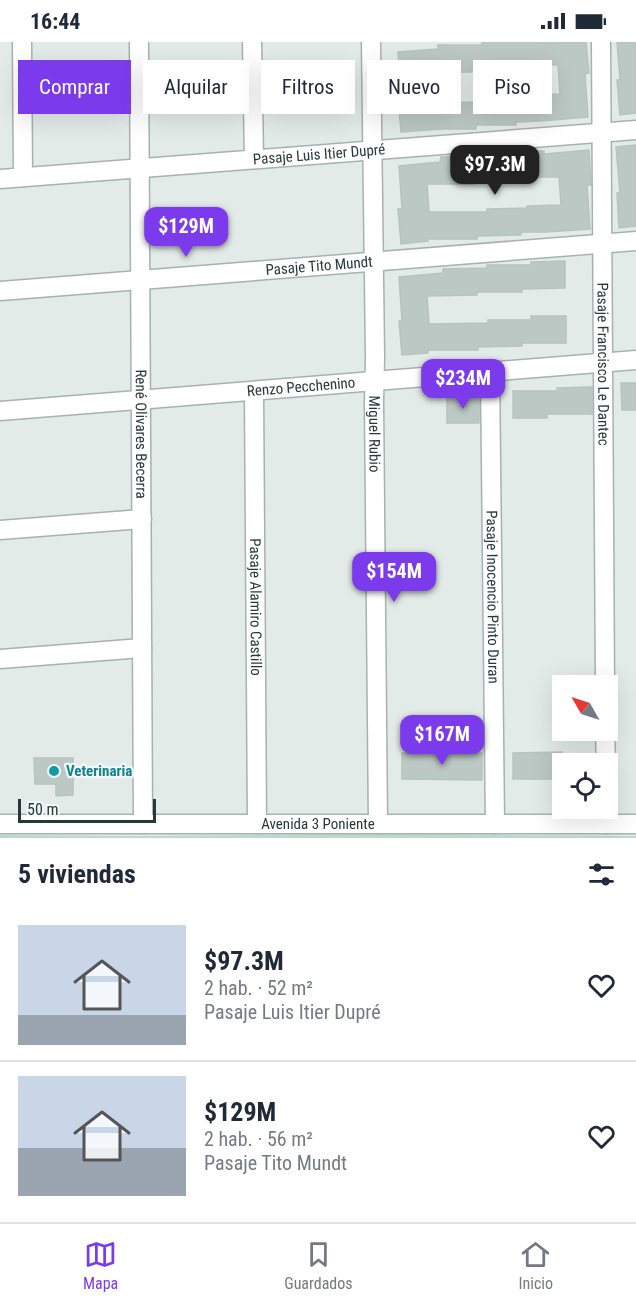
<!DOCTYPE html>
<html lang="es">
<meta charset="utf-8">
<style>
body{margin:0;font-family:"Roboto Condensed",sans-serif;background:#f6f6f7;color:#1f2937;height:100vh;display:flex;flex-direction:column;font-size:22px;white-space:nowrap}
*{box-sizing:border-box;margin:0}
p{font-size:20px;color:#747a83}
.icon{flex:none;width:33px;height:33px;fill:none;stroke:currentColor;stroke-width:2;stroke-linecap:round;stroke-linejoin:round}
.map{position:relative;height:796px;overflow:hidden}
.panel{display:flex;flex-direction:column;background:#fff;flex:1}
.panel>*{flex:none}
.banner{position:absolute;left:18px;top:18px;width:600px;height:54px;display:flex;gap:12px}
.needle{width:39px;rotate:309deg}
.fabs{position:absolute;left:552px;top:633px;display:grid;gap:12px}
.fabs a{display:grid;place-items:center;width:66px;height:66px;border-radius:0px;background:#fff;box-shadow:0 6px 24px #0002;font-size:30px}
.scale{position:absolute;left:18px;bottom:15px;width:138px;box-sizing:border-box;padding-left:6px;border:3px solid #253a36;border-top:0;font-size:16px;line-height:21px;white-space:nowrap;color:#253a36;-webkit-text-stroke:4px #f3f8f6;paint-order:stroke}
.price{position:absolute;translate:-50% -51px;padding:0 14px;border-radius:12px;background:#7c3aed;color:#fff;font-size:20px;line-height:39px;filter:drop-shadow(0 2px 3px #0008)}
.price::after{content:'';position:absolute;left:50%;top:36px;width:18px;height:14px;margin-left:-9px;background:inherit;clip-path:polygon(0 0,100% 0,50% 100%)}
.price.selected{background:#222;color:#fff}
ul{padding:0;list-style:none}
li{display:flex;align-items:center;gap:18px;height:150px;padding:0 18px}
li+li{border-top:2px solid #e0e1e3}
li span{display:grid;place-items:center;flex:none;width:168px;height:120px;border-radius:0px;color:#555}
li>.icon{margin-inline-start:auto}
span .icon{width:72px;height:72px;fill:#fffc;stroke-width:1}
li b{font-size:26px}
h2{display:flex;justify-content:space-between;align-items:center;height:72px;padding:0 18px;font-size:26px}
.pill{padding:0 21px;border-radius:0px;background:#fff;box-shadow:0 6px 24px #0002;font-size:21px;line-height:54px}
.pill.selected{background:#7c3aed;color:#fff}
.status{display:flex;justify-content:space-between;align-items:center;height:42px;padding:0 30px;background:#fff;direction:ltr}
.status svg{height:16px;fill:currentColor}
.dock{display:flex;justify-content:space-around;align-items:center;height:84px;border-top:2px solid #e0e1e3;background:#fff;font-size:16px;color:#747a83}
.dock a{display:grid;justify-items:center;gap:3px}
.dock .selected{color:#7c3aed}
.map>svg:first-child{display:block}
</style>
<div class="status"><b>16:44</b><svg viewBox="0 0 49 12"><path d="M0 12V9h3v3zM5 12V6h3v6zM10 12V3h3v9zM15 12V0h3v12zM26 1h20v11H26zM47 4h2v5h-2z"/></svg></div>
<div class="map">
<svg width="636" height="796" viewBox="0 0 636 796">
<rect width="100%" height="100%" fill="#e3ebe8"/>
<!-- green -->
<path fill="#bfd9c7" d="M0,793l141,1 232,-2 263,2v2h-636z"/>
<!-- building -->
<path fill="#bcc8c4" stroke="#b6c4bf" stroke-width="1.5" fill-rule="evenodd" d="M482,0h104l3,31 -4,1 3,43 -47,4 -25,1v3h-40v4h-35l-40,3 -3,-34 3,-1 -3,-45 40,-3v-4h44zM517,23h41l2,29 -35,1v3h-43v4l-54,1 -2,-31h46v-3l45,-1z
M617,0h19v71l-16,2 -3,-35h3z
M636,103v81l-17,2 -2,-35h3l-4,-46z
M589,108l2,35h-4l3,44 -44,3h-25v3l-44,1v3h-50l1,2 -27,3 -3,-35h4l-3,-43 41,-4 1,-5 44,-1v-3h41v-2h18v3zM519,135h40l2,28 -34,1v2l-40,1v3h-58l-2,-28h48v-3l44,-1z
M565,219v27l-43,1v3h-45v3l-50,1 2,28 59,-1v-3h43v-4h35v27h-44v3l-44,1v3h-50v3l-26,2 -3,-34h3l-3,-44 44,-4v-4l44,-1v-3h44v-3z
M621,341h15v27h-14z
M592,345v27h-45v4h-34v-27h44v-3z
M464,354h15v27h-32v-26z
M437,710v2l45,-1v27l-80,-1v-26z
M562,710v27h-49v-26z
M34,716h39v37l-17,1v-12h-21z"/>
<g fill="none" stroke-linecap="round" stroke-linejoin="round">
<!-- minor casing -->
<g stroke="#a6b2af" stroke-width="21">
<g id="minor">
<path d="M22,0l1,135"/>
<path id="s1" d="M139,0l4,782"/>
<path d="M252,0l2,117"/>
<path id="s2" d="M371,0l4,315 -1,45 4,422"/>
<path id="s3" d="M601,0l4,644"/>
<path id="s4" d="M0,137l636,-49"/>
<path id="s5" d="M0,249l636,-50"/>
<path id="s6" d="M490,329l5,453"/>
<path id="s7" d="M254,349l3,433"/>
<path id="s8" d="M0,369l636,-51"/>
<path d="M0,488l142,-11"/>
<path d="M0,617l142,-11"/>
<path d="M605,688l1,34"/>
<path d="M606,766v16"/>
</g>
</g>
<!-- secondary casing -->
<g stroke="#a3b5b0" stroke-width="21">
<g id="secondary">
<path id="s9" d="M0,782h636"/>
</g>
</g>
<!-- minor -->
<use href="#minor" stroke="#fff" stroke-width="18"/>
<!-- secondary -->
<use href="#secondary" stroke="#fff" stroke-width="18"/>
</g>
<!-- markers -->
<circle fill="#0f9aa8" stroke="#f3f8f6" stroke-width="2" cx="54" cy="729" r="6"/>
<g text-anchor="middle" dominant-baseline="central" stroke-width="4.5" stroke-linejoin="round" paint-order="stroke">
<!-- street labels -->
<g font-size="15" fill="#253a36" stroke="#f3f8f6">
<text stroke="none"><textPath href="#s4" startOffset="320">Pasaje Luis Itier Dupré</textPath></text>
<text stroke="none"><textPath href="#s5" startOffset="320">Pasaje Tito Mundt</textPath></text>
<text stroke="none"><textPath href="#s3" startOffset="322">Pasaje Francisco Le Dantec</textPath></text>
<text stroke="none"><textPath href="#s8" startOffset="302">Renzo Pecchenino</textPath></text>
<text stroke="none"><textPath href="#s1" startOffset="392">René Olivares Becerra</textPath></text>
<text stroke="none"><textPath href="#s2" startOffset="392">Miguel Rubio</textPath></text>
<text stroke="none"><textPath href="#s6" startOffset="226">Pasaje Inocencio Pinto Duran</textPath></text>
<text stroke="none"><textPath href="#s7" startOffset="216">Pasaje Alamiro Castillo</textPath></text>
<text stroke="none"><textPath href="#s9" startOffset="318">Avenida 3 Poniente</textPath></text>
</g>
<!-- culture labels -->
<g font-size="15" font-weight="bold" fill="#0d838f" stroke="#f3f8f6" text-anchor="start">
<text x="66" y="729">Veterinaria</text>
</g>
</g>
</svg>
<div class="fabs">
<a><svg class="needle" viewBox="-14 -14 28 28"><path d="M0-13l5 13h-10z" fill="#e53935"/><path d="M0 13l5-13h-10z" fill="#747a83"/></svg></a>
<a><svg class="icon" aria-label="locate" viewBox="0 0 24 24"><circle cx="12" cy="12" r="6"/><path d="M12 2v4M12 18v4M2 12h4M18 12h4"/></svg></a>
</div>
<div class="scale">50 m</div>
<b class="price selected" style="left:495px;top:154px">$97.3M</b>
<b class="price" style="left:186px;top:216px">$129M</b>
<b class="price" style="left:463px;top:368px">$234M</b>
<b class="price" style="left:394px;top:561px">$154M</b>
<b class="price" style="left:442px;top:724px">$167M</b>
<div class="banner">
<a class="pill selected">Comprar</a>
<a class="pill">Alquilar</a>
<a class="pill">Filtros</a>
<a class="pill">Nuevo</a>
<a class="pill">Piso</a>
</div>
</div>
<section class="panel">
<h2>5 viviendas<svg class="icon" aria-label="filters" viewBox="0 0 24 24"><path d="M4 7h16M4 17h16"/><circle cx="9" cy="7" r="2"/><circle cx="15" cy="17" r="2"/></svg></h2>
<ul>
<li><span style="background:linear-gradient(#c9d6e8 75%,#9aa5b1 0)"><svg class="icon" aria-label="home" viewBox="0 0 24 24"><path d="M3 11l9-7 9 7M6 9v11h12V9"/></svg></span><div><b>$97.3M</b><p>2 hab. · 52 m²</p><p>Pasaje Luis Itier Dupré</p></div><svg class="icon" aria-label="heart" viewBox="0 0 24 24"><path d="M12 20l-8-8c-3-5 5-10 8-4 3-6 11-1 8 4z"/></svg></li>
<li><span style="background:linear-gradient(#c9d6e8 60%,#9aa5b1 0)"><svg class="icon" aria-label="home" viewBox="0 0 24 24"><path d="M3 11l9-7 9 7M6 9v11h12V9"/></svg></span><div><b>$129M</b><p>2 hab. · 56 m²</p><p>Pasaje Tito Mundt</p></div><svg class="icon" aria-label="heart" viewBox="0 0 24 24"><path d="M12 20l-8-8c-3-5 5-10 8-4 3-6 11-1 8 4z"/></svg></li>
</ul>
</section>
<nav class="dock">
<a class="selected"><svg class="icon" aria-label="map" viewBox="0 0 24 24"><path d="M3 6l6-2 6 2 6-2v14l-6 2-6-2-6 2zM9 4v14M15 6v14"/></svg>Mapa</a>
<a><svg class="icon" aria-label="saved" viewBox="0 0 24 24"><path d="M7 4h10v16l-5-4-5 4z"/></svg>Guardados</a>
<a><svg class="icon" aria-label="home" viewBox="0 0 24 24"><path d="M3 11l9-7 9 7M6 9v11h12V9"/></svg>Inicio</a>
</nav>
